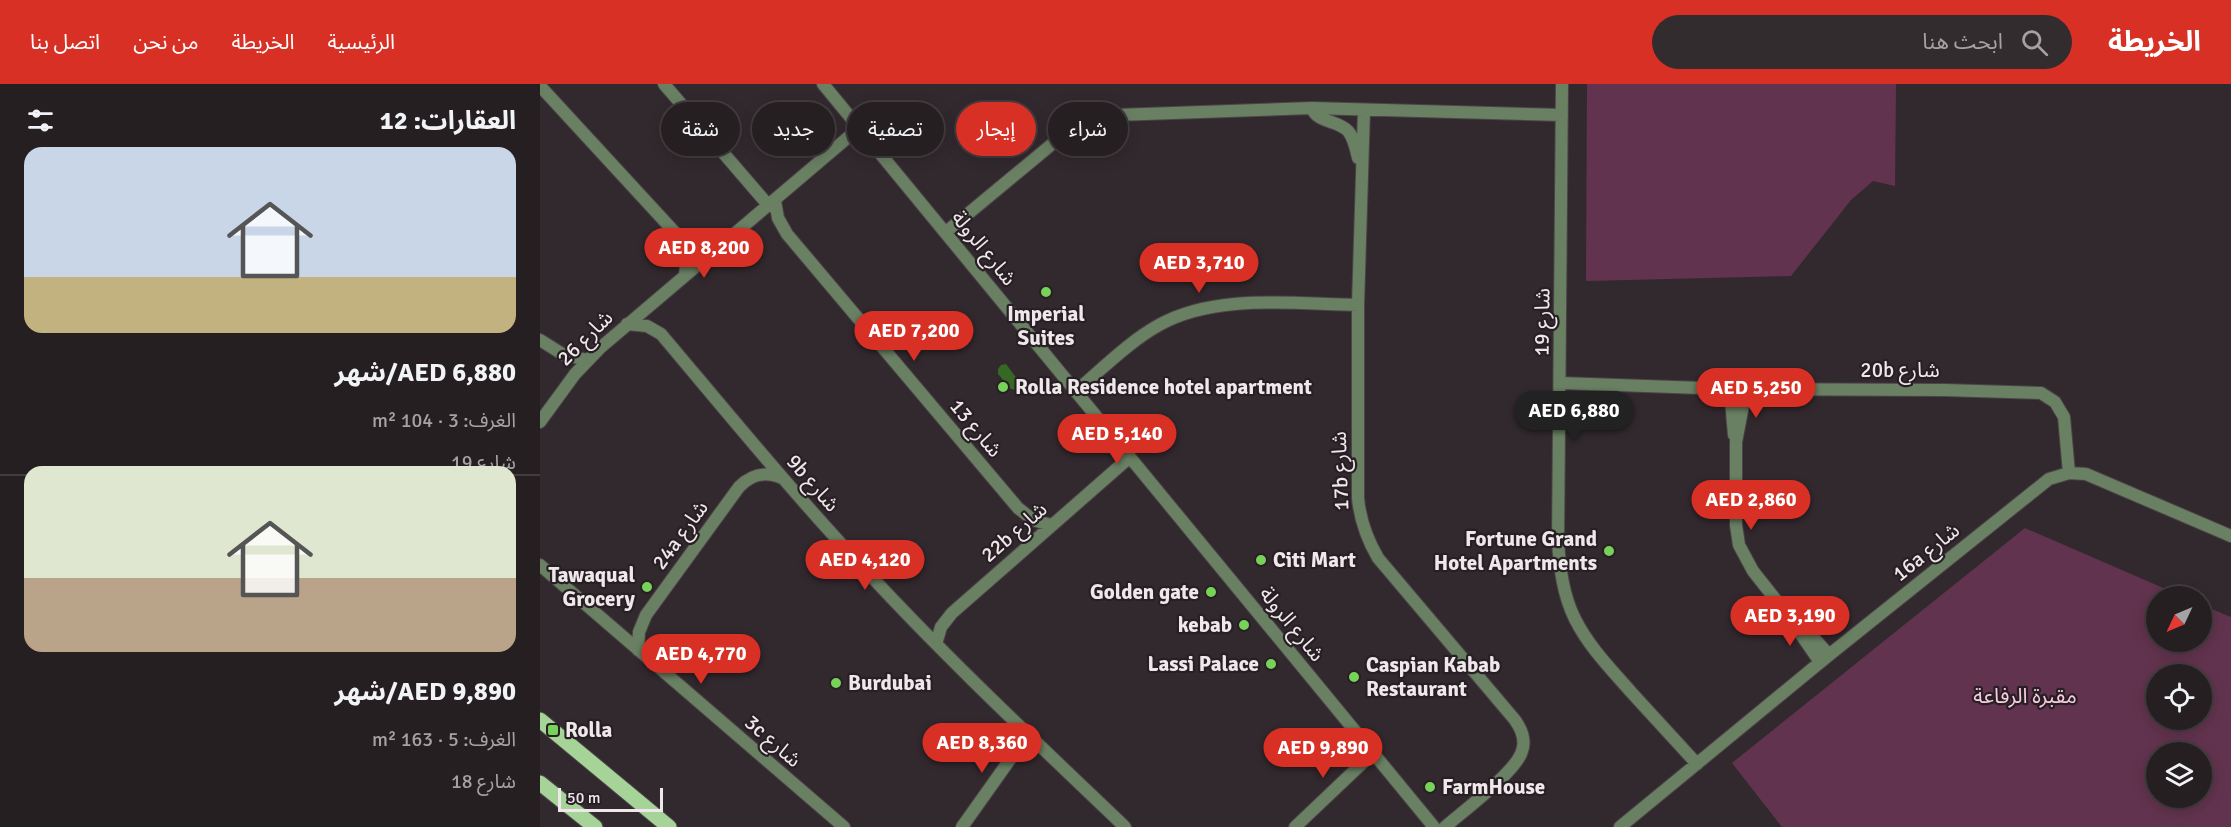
<!DOCTYPE html>
<html lang="ar">
<meta charset="utf-8">
<style>
body{margin:0;font-family:Signika,"Noto Sans Arabic",sans-serif;background:#322c2f;color:#f1f3f6;direction:rtl;height:100vh;display:flex;flex-direction:column;font-size:22px;white-space:nowrap}
*{box-sizing:border-box;margin:0}
p{font-size:20px;color:#a4a2a5}
.icon{flex:none;width:33px;height:33px;fill:none;stroke:currentColor;stroke-width:2;stroke-linecap:round;stroke-linejoin:round}
.map{position:relative;flex:1;overflow:hidden;direction:ltr}
.panel{display:flex;flex-direction:column;background:#261f22;width:540px}
.panel>*{flex:none}
.top-card{position:absolute;left:18px;top:18px;width:570px;height:54px;direction:rtl;display:flex;gap:12px}
.needle{width:39px;rotate:226deg}
.fabs{position:absolute;left:1606px;top:502px;display:grid;gap:12px}
.fabs a{display:grid;place-items:center;width:66px;height:66px;border-radius:50%;background:#261f22;box-shadow:0 3px 15px #0003,0 0 0 2px #423d40;font-size:30px}
.scale{position:absolute;left:18px;bottom:15px;width:105px;box-sizing:border-box;padding-left:6px;border:3px solid #eee8eb;border-top:0;font-size:16px;line-height:21px;white-space:nowrap;color:#eee8eb;-webkit-text-stroke:4px #281f24;paint-order:stroke}
.price{position:absolute;translate:-50% -51px;padding:0 14px;border-radius:21px;background:#d93025;color:#fff;font-size:20px;line-height:39px;filter:drop-shadow(0 2px 3px #0008)}
.price::after{content:'';position:absolute;left:50%;top:36px;width:18px;height:14px;margin-left:-9px;background:inherit;clip-path:polygon(0 0,100% 0,50% 100%)}
.price.current{background:#222;color:#fff}
ul{padding:0;list-style:none}
li{display:grid;align-content:center;gap:12px;height:318px;padding:0 24px}
li+li{border-top:2px solid #423d40}
li span{display:grid;place-items:center;height:186px;border-radius:18px;color:#555}
li>.icon{margin-inline-start:auto}
span .icon{width:108px;height:108px;fill:#fffc;stroke-width:1}
li b{font-size:26px}
h2{display:flex;justify-content:space-between;align-items:center;height:72px;padding:0 24px;font-size:26px}
.pill{padding:0 21px;border-radius:27px;background:#261f22;box-shadow:0 3px 15px #0003,0 0 0 2px #423d40;font-size:21px;line-height:54px}
.pill.current{background:#d93025;color:#fff}
header{display:flex;align-items:center;gap:36px;box-sizing:border-box;height:84px;padding:0 30px;background:#d93025;color:#fff}
header strong{font-size:28px}
nav{display:flex;gap:33px;margin-inline-start:auto;font-size:21px}
.search{width:420px;height:54px;background:#322c2f;display:flex;align-items:center;gap:15px;box-sizing:border-box;padding:0 21px;border-radius:33px;color:#a4a2a5;font-size:22px}
main{display:flex;flex:1;min-height:0}
.map>svg:first-child{display:block}
</style>
<header>
<strong>الخريطة</strong>
<div class="search"><svg class="icon" aria-label="search" viewBox="0 0 24 24"><circle cx="10" cy="10" r="6"/><path d="M15 15l6 6"/></svg>ابحث هنا</div>
<nav><a>الرئيسية</a><a>الخريطة</a><a>من نحن</a><a>اتصل بنا</a></nav>
</header>
<main>
<div class="map">
<svg width="1691" height="743" viewBox="0 0 1691 743">
<rect width="100%" height="100%" fill="#32292e"/>
<!-- green -->
<path fill="#62334e" fill-rule="evenodd" d="M1047,0h309l-1,102 -22,-5 -22,19 -60,76 -205,5z
M1485,444l159,69h-27v45h45v-37l29,12v210h-449l-50,-64zM1617,591h45v45h-45zM1617,669h45v45h-45z"/>
<!-- water -->
<path fill="#366825" d="M466,280l14,19 -4,7 -5,-1 -13,-15v-5l3,-4z"/>
<g fill="none" stroke-linecap="round" stroke-linejoin="round">
<!-- street casing -->
<g stroke="#4c4448" stroke-width="14">
<path id="street" d="M124,0l105,122
M283,0l611,743
M1022,0l-4,458c2,27 5,53 17,77 14,28 36,50 56,73 22,24 44,48 66,72
M0,2l140,152 7,18 -2,19
M772,24c5,15 26,12 36,23 6,7 8,18 10,27
M824,26l-6,195v193c2,22 9,41 20,60l137,162c7,10 11,20 7,31 -5,20 -60,61 -77,76
M235,117l3,17 9,16 231,274 15,12 18,5
M406,148l111,-92 26,-15 33,-10 196,-7 250,7
M87,240l20,2 14,8c65,77 128,154 196,227 85,93 177,179 268,266
M0,256l24,15 24,5
M1020,299l170,6 214,1 97,3 14,9 9,15 5,56
M1190,305l4,46
M1206,306l-10,52v83l3,20 14,26 34,43 33,48
M536,307c26,-22 54,-50 83,-66 57,-32 135,-21 199,-20
M0,338l35,-48 25,-26 259,-220
M0,481l304,262
M1253,534l14,12 22,25
M396,560l5,-17 11,-14 178,-156
M98,566l1,-18 7,-17 93,-128c13,-13 26,-16 43,-9
M422,743l54,-76 6,-23
M755,743l77,-73
M1080,743l209,-172 220,-176 20,-6 17,1 145,62"/>
</g>
<!-- primary casing -->
<g stroke="#4c4448" stroke-width="17">
<path id="primary" d="M0,636l129,107
M0,699l55,44"/>
</g>
<!-- street -->
<use href="#street" stroke="#6a8063" stroke-width="12"/>
<!-- primary -->
<use href="#primary" stroke="#a6d498" stroke-width="15"/>
</g>
<!-- markers -->
<g fill="#77d259" stroke="#281f24" stroke-width="2">
<circle cx="506" cy="208" r="6"/>
<circle cx="463" cy="303" r="6"/>
<circle cx="1069" cy="467" r="6"/>
<circle cx="721" cy="476" r="6"/>
<circle cx="107" cy="503" r="6"/>
<circle cx="671" cy="508" r="6"/>
<circle cx="704" cy="541" r="6"/>
<circle cx="731" cy="580" r="6"/>
<circle cx="814" cy="593" r="6"/>
<circle cx="296" cy="599" r="6"/>
<rect x="7" y="640" width="12" height="12" rx="3"/>
<circle cx="890" cy="703" r="6"/>
</g>
<g text-anchor="middle" dominant-baseline="central" stroke-width="4.5" stroke-linejoin="round" paint-order="stroke">
<!-- street labels -->
<g font-size="21" fill="#eee8eb" stroke="#281f24">
<text transform="translate(444 164) rotate(51)">شارع الرولة</text>
<text transform="translate(1002 238) rotate(-89)">شارع 19</text>
<text transform="translate(45 254) rotate(-45)">شارع 26</text>
<text x="1360" y="286">20b شارع</text>
<text transform="translate(436 344) rotate(50)">شارع 13</text>
<text transform="translate(800 387) rotate(-92)">17b شارع</text>
<text transform="translate(273 399) rotate(49)">9b شارع</text>
<text transform="translate(474 448) rotate(-41)">22b شارع</text>
<text transform="translate(140 451) rotate(-54)">24a شارع</text>
<text transform="translate(1386 468) rotate(-39)">16a شارع</text>
<text transform="translate(752 540) rotate(51)">شارع الرولة</text>
<text transform="translate(233 657) rotate(41)">3c شارع</text>
</g>
<!-- poi labels -->
<g font-size="21" font-weight="bold" fill="#eee8eb" stroke="#281f24" text-anchor="start">
<text x="506" y="230" text-anchor="middle">Imperial<tspan x="506" dy="24">Suites</tspan></text>
<text x="475" y="303">Rolla Residence hotel apartment</text>
<text x="1057" y="455" text-anchor="end">Fortune Grand<tspan x="1057" dy="24">Hotel Apartments</tspan></text>
<text x="733" y="476">Citi Mart</text>
<text x="95" y="491" text-anchor="end">Tawaqual<tspan x="95" dy="24">Grocery</tspan></text>
<text x="659" y="508" text-anchor="end">Golden gate</text>
<text x="692" y="541" text-anchor="end">kebab</text>
<text x="719" y="580" text-anchor="end">Lassi Palace</text>
<text x="826" y="581">Caspian Kabab<tspan x="826" dy="24">Restaurant</tspan></text>
<text x="308" y="599">Burdubai</text>
<text x="25" y="646">Rolla</text>
<text x="902" y="703">FarmHouse</text>
</g>
<!-- park labels -->
<g font-size="21" fill="#f7cce2" stroke="#281f24">
<text x="1485" y="612">مقبرة الرفاعة</text>
</g>
</g>
</svg>
<div class="fabs">
<a><svg class="needle" viewBox="-14 -14 28 28"><path d="M0-13l5 13h-10z" fill="#e53935"/><path d="M0 13l5-13h-10z" fill="#a4a2a5"/></svg></a>
<a><svg class="icon" aria-label="locate" viewBox="0 0 24 24"><circle cx="12" cy="12" r="6"/><path d="M12 2v4M12 18v4M2 12h4M18 12h4"/></svg></a>
<a><svg class="icon" aria-label="layers" viewBox="0 0 24 24"><path d="M12 4l9 5-9 5-9-5zM3 14l9 5 9-5"/></svg></a>
</div>
<div class="scale">50 m</div>
<b class="price" style="left:164px;top:195px">AED 8,200</b>
<b class="price" style="left:659px;top:210px">AED 3,710</b>
<b class="price" style="left:374px;top:278px">AED 7,200</b>
<b class="price" style="left:1216px;top:335px">AED 5,250</b>
<b class="price current" style="left:1034px;top:358px">AED 6,880</b>
<b class="price" style="left:577px;top:381px">AED 5,140</b>
<b class="price" style="left:1211px;top:447px">AED 2,860</b>
<b class="price" style="left:325px;top:507px">AED 4,120</b>
<b class="price" style="left:1250px;top:563px">AED 3,190</b>
<b class="price" style="left:161px;top:601px">AED 4,770</b>
<b class="price" style="left:442px;top:690px">AED 8,360</b>
<b class="price" style="left:783px;top:695px">AED 9,890</b>
<div class="top-card">
<a class="pill">شراء</a>
<a class="pill current">إيجار</a>
<a class="pill">تصفية</a>
<a class="pill">جديد</a>
<a class="pill">شقة</a>
</div>
</div>
<section class="panel">
<h2>العقارات: 12<svg class="icon" aria-label="filters" viewBox="0 0 24 24"><path d="M4 7h16M4 17h16"/><circle cx="9" cy="7" r="2"/><circle cx="15" cy="17" r="2"/></svg></h2>
<ul>
<li><span style="background:linear-gradient(#c9d6e8 70%,#c2b280 0)"><svg class="icon" aria-label="home" viewBox="0 0 24 24"><path d="M3 11l9-7 9 7M6 9v11h12V9"/></svg></span><div><b>AED 6,880/شهر</b><p>الغرف: 3 · 104 m²</p><p>شارع 19</p></div></li>
<li><span style="background:linear-gradient(#dfe7d0 60%,#b9a48a 0)"><svg class="icon" aria-label="home" viewBox="0 0 24 24"><path d="M3 11l9-7 9 7M6 9v11h12V9"/></svg></span><div><b>AED 9,890/شهر</b><p>الغرف: 5 · 163 m²</p><p>شارع 18</p></div></li>
</ul>
</section>
</main>
